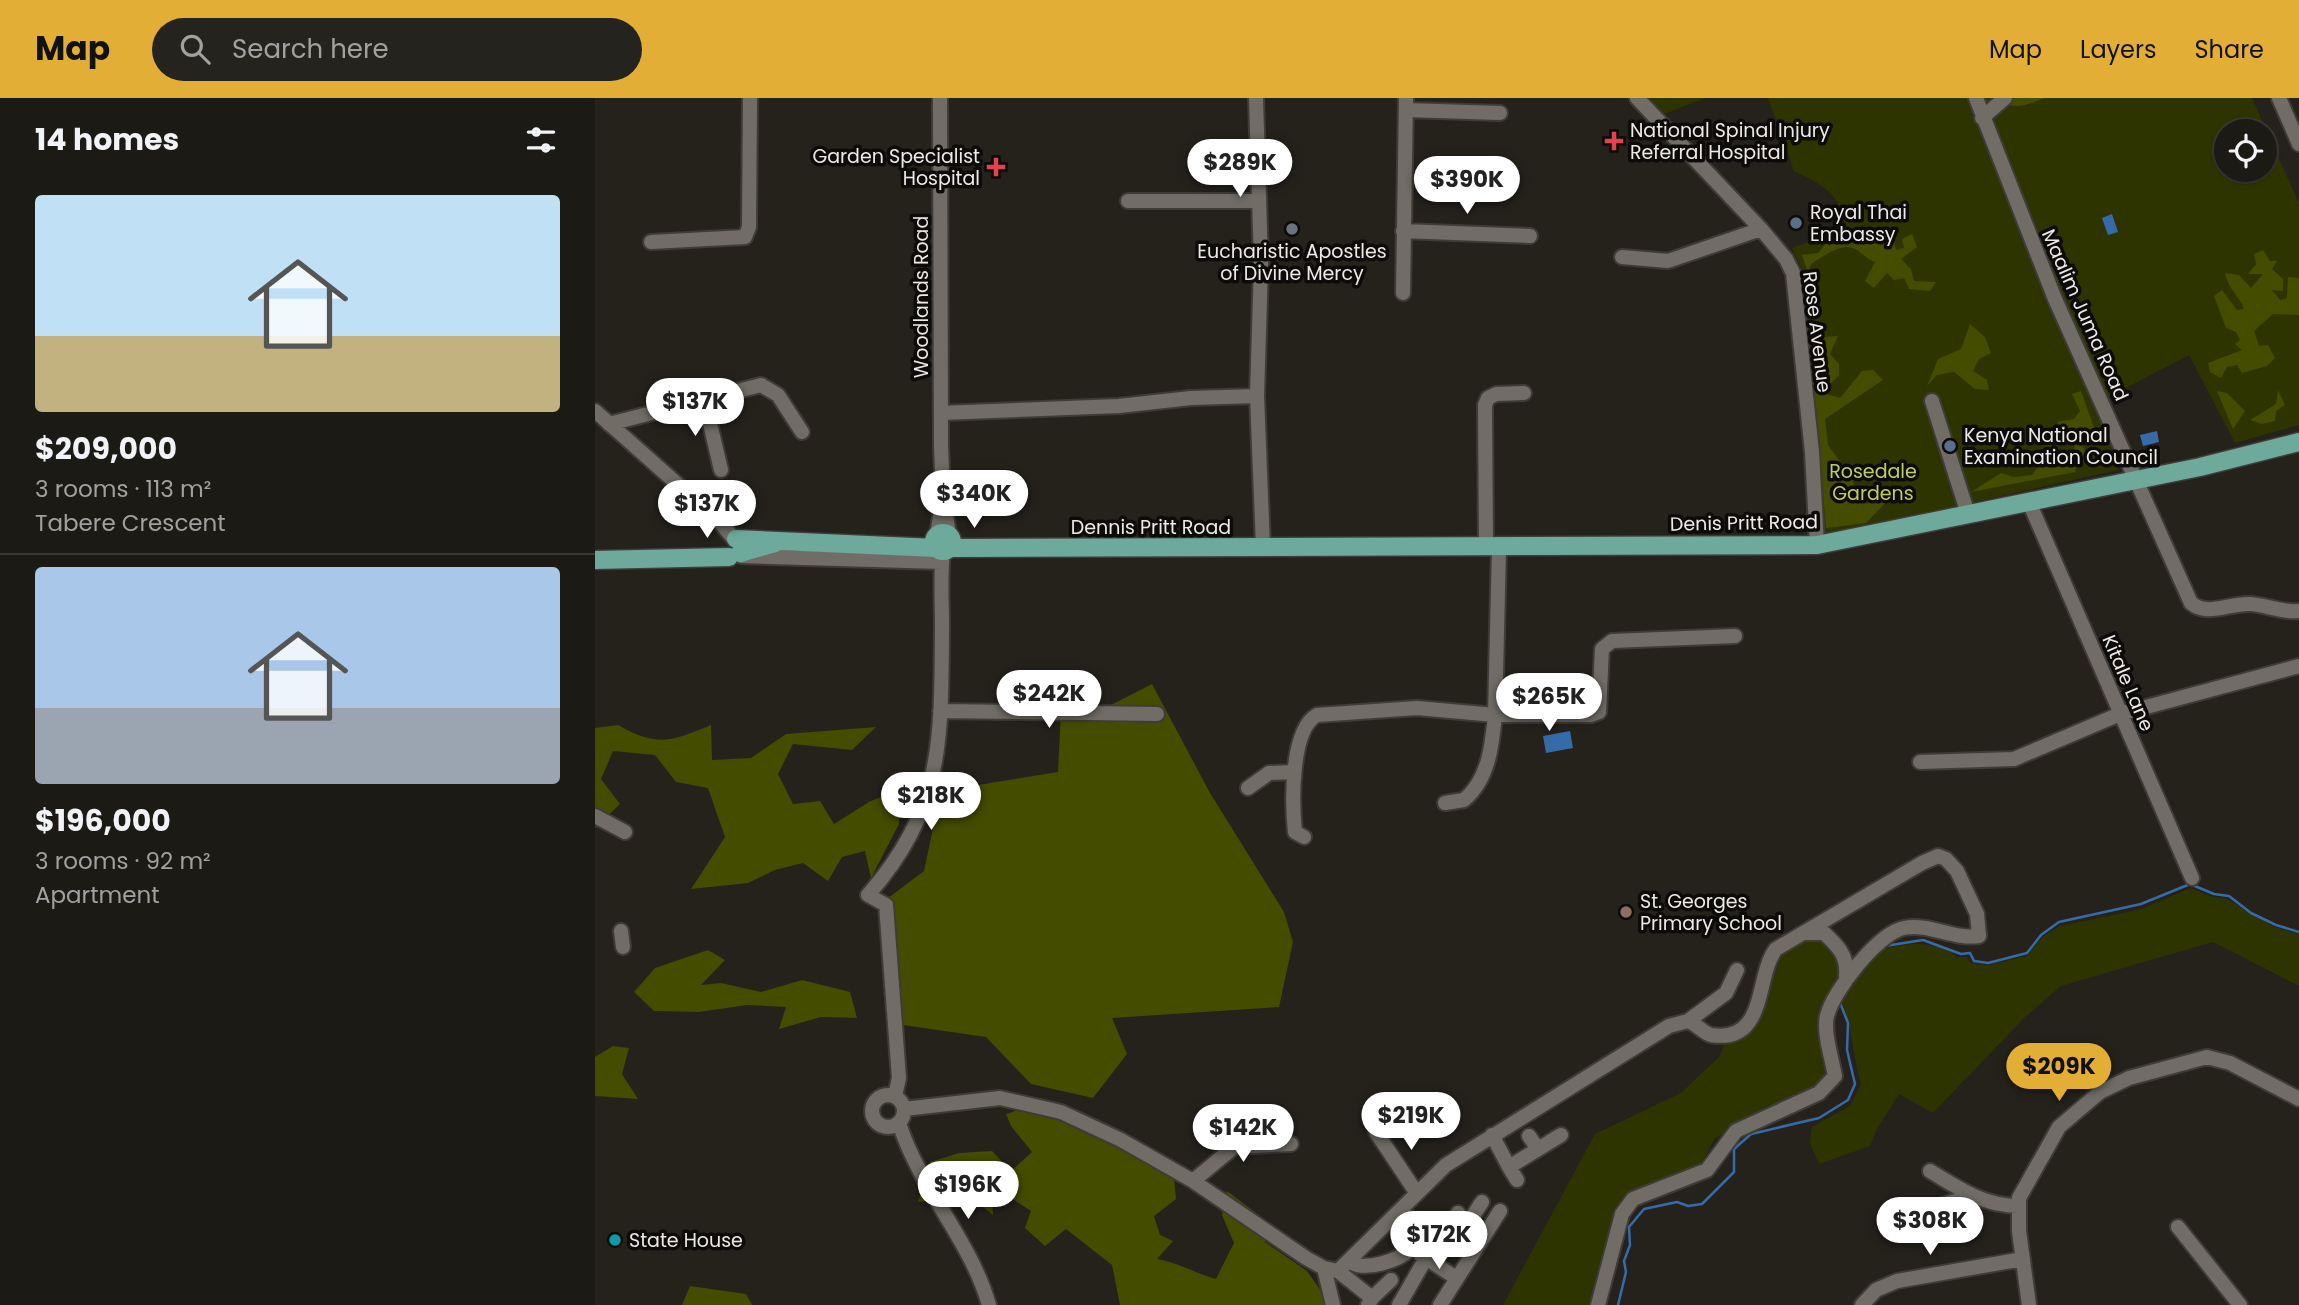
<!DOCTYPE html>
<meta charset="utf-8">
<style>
body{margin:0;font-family:Poppins,sans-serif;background:#25231e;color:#f1f3f6;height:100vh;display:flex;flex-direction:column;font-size:26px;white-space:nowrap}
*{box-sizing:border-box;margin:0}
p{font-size:23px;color:#a0a1a0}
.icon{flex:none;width:38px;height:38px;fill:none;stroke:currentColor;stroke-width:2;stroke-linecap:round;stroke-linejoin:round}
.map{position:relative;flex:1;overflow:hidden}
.sheet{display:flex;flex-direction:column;background:#1c1a15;width:595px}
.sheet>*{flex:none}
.fabs{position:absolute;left:1619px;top:21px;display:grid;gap:14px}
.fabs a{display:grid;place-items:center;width:63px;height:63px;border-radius:50%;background:#1c1a15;box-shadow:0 2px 5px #0004,0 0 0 2px #3a3834;font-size:35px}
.price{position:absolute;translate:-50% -60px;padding:0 16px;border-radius:24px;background:#fff;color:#222;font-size:23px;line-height:46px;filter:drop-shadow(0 2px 4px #0008)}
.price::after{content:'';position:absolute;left:50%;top:42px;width:21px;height:16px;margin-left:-10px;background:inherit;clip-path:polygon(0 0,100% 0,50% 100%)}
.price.on{background:#e3ae35;color:#111}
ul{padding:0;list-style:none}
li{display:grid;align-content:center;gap:14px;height:371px;padding:0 35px}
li+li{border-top:2px solid #3a3834}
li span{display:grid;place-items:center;height:217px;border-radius:7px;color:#555}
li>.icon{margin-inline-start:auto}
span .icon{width:126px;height:126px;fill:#fffc;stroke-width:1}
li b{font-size:30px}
h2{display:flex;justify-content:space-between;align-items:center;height:84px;padding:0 35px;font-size:30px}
header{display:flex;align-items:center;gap:42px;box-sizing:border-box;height:98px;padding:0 35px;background:#e3ae35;color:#111}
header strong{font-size:33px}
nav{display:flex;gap:38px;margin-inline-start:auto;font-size:24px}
.search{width:490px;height:63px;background:#25231e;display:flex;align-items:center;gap:18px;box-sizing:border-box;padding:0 24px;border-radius:38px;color:#a0a1a0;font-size:26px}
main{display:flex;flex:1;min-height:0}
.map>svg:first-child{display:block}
</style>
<header>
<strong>Map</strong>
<div class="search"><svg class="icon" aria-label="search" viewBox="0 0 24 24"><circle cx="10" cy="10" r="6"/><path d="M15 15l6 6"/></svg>Search here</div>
<nav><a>Map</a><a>Layers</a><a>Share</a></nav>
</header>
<main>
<section class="sheet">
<h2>14 homes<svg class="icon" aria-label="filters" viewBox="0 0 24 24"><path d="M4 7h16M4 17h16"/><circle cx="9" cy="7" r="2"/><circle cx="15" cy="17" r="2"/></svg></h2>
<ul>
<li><span style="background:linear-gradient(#bfe0f5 65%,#c2b280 0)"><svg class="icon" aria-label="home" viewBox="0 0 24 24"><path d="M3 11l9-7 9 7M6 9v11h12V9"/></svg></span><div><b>$209,000</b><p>3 rooms · 113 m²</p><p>Tabere Crescent</p></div></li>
<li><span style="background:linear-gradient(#a9c7e8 65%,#9aa5b1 0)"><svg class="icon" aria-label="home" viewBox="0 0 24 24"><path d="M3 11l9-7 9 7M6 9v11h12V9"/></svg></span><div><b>$196,000</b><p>3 rooms · 92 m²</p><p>Apartment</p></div></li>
</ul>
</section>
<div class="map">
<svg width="1704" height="1207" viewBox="0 0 1704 1207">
<rect width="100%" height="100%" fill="#25221c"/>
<!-- green -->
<path fill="#2e3400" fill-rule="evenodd" d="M1049,0h61l-46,18z
M1173,0h484l47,105v222l-64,18 -46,-88 -92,48 21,67 -297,66 -18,-264 -11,-24 53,-19c-2,-35 -23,-44 -51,-58zM1631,33h39v39h-39z
M1595,790l23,9 14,2 47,28 25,7v52l-86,-44 -152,44 -36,31 -92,96 -34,-19 -22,35 -7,17 -51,18 -9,-21 2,-16 38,-21 11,-22c-8,-28 -9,-57 -20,-84 8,-16 17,-33 32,-45 19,-14 67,-16 84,2h10l3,6 18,2 39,-9 15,-19 18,-11 82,-17z
M1217,837l45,23 -35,50 -1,14 10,54c-14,25 -87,51 -116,62l-18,34 -72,26 -31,107h-91l92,-171 86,-41 39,-37 6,-17 43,-51 8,-31z"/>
<!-- forest -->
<path fill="#444c00" d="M1399,0h51c-21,8 -31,13 -51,0z
M1283,131l15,8 3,13 8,-2 -2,-9 10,-5 5,13 -16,12 10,10 3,12 22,1 -6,9 -21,-2 -5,-11 -10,2 -7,-7 -13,15 -9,-7 10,-19c-8,-3 -11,-7 -18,-12 -14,-10 -34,7 -46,14l-3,9 -6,-18 16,-2 8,-10 41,-7z
M1668,152l7,11h7l-5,8 11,10v12l-11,-1 8,10 7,-2 1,-21 11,1v37l-26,-1 -19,17 5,15 9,-1 7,13 -8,8 -25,7 -5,-8 -10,2 -6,11 -11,-6 -2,-9 34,-13 -7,-6 5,-4 -4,-8 -10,-4 -12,-32 8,-6 15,20 7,-1c-5,-14 -16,-20 -19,-36l14,2 12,13 12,-14h-15l8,-10 -2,-10z
M1375,226l15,13 6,16 -12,6 -6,12 14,9 2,10 -14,-1 -21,-17 -17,3 -10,11 11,-27 23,-10z
M1243,238l-8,18 9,10v11l-10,10 -2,9 13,4 22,-27 11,-1 10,10 -58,39 3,26 24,33 5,21 11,5 6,-11 15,6 -23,24 -40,5 -12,-138h6c1,-20 -6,-34 1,-53z
M1683,292l7,15 -9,6 -1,10 -13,3 -12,-4 26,-16z
M1486,293l17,48 -9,-3 -7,10 8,11 -13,8 -2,7 -104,20 30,-19 13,4 18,-2 12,-17 1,-14 7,-4 1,24 10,3 9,-9 6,-27h-14l-7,-9 17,-3 6,-8 -8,-17z
M1622,293l10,2 18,18 -12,18z
M557,586l58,109 74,119 9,30 -14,65 -167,11 15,36 -34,44 -62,-14 -45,-47 -90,-13 -8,-126 36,-27 17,-80 117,-19 3,-62 46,-3z
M23,627c39,22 52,17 93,0l1,35 39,-2 35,-24 90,-7 -24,23 -59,-6 -15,30 15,30 27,-3 14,23 35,-22 33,-14 -3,36 -28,54 -6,-27 -23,6 -14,24 -25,-18 -28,7 -27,13 -57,6 34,-52 -17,-49 -32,-6 -21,-27 -42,-4 -12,28 19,25 -25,24v-100z
M113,852l17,10 -24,25 20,-2 40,9 41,-12 48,12 7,26 -36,-1 -42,12 7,-22 -39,-2 -48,7 -45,-1 -20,-19 21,-24z
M18,948l16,2 -7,26 16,25 -43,-3v-39z
M449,1003l70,30 60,47 2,21 -22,17 6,19 13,6 -16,18c22,4 38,14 59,20l18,-36 -12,-28 5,-24 37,28 1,23 42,29 24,34h-211l-8,-40 -46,-36 -21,17 -20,-18 6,-17 -20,-13h-19l1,17 -25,-20 -50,7 12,-40 29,-9 33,-2 19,20 21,-19 -21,-26 -5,-12z
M95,1188l56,8 6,11h-70z"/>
<!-- water -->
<path fill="#366baa" d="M1517,116l6,18 -10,3 -6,-17z
M1562,333l2,11 -16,4 -3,-11z
M975,633l3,17 -27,5 -3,-17z"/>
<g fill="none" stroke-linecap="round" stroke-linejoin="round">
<!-- stream -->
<path stroke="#366baa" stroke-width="2.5" d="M1290,848l38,-6 38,14 9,-1 4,8 14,2 39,-10 14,-18 18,-13 82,-18 49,-20 24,10 15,2 22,17 25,12 23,7
M1023,1207l8,-33 -2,-11 6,-16 -1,-18 15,-18 33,-7 11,4 14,-2 32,-32v-23l17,-15 68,-16 29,-18 7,-16 -8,-34 1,-27 -9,-23"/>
<!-- minor casing -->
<g stroke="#3f3c38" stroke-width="18">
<path id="minor" d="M345,0l1,348 2,49 6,40
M1042,0l124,131 25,30 7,14 19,179 5,93
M1381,0l79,201 136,304c17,14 38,0 59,1 17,1 32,9 49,7
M1684,0l20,46
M811,12l94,3
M1387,20l23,-20
M533,103h129
M808,133l127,5
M56,144l94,-5 4,-10 1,-129
M1027,159l46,4 93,-32
M808,195l3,-195
M662,298l6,151
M109,300l17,72
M1337,303l36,113
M0,313l124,110 15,18
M346,315l178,-7 72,-8 66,-2 4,-132 -5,-166
M14,326l152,-39 17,10 24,37
M1434,404l163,376
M342,437l4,-25
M891,450l-1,-143 3,-7 8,-4 28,-1
M904,450l-4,167h96l8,-3 3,-63 10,-8 123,-5
M146,458l201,6
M345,613l217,3
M1325,664l94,-3 106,-45 179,-48
M653,690l21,-15 25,-1
M0,718l30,16
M709,739l-9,-5c-3,-28 -5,-102 22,-117l100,-7 78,7c-3,30 -6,64 -31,85l-19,3
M26,833l2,16
M1208,835h21c14,13 24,23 22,43
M1093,923l38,-28 11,-23
M277 1013a16 16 0 1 1 32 0a16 16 0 1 1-32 0Z
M300,998l4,-18 -13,-173 -18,-10c77,-88 73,-158 74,-269 0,-25 -2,-50 1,-75
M309,1011l96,-11 61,14 60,28 72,41 113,77 18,10 14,3 108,-106 223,-139 19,-5c9,3 15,12 23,14 57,9 44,-60 65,-86l146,-86 16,-7 8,3 11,12 20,43 2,22c-26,4 -49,-13 -75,-8 -26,5 -71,63 -77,88 -4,16 5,43 8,60l-16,17 -83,38 -29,39 -74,29 -11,15 -24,91
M304,1025c21,66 71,116 90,182
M781,1034l40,60
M897,1037l17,32
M934,1038l9,13
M1335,1073c28,17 54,35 88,35
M922,1082l-8,-13 52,-32
M598,1083l41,-34 57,-3
M1347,1107l30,-9
M1583,1129l62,78
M841,1147c24,-2 33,-24 46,-43
M755,1164c16,10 49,-2 61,-13l5,-24 -16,-15
M729,1170l9,37
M743,1173l34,27 -4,7
M861,1180l-30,-20 32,-45
M777,1200l19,-18
M804,1207l27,-47 -5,-3
M845,1207l60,-94
M1267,1207l14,-15 21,-9 126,-22
M1434,1207l-10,-74v-33l40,-71 41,-35 29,-14 78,-21 23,6 69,36"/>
</g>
<!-- major casing -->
<g stroke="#3f3c38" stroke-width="21">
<path id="major" d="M339 444a9 9 0 1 1 18 0a9 9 0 1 1-18 0Z
M141,441l200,9
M356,450l866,-3 383,-78 99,-25
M145,455l35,-10
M0,462l134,-3"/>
</g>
<!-- minor -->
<use href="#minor" stroke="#716d66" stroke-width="14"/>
<!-- major -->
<use href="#major" stroke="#6daa9c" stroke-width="18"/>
</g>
<!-- markers -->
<g fill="#e0444e" stroke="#0d0b09" stroke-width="2.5">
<path d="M1015.5 32.5h7v7h7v7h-7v7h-7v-7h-7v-7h7z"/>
<path d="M397.5 58.5h7v7h7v7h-7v7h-7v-7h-7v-7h7z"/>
</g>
<g fill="#5c6f8a" stroke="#0d0b09" stroke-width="2.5">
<circle cx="1201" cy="125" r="7"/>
<circle cx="1355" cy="348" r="7"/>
</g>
<circle fill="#6b7280" stroke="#0d0b09" stroke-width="2.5" cx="697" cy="131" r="7"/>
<circle fill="#8d6e63" stroke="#0d0b09" stroke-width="2.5" cx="1031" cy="814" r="7"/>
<circle fill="#0f9aa8" stroke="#0d0b09" stroke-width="2.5" cx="20" cy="1142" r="7"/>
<g text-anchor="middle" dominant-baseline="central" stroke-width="7" stroke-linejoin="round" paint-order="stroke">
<!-- poi labels -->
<g font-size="19" fill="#ece9e6" stroke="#0d0b09" text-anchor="start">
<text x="1035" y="32">National Spinal Injury<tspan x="1035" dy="22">Referral Hospital</tspan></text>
<text x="385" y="58" text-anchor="end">Garden Specialist<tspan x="385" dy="22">Hospital</tspan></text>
<text x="1215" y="114">Royal Thai<tspan x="1215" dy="22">Embassy</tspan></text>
<text x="697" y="153" text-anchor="middle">Eucharistic Apostles<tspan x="697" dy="22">of Divine Mercy</tspan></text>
<text x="1369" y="337">Kenya National<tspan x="1369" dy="22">Examination Council</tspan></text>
<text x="1045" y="803">St. Georges<tspan x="1045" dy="22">Primary School</tspan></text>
<text x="34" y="1142">State House</text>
</g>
<!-- street labels -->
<g font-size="19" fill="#ece9e6" stroke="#0d0b09">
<text transform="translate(326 199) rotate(-90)">Woodlands Road</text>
<text transform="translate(1490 217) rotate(66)">Maalim Juma Road</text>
<text transform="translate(1222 234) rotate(83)">Rose Avenue</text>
<text transform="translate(1149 425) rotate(-1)">Denis Pritt Road</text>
<text x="556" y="429">Dennis Pritt Road</text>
<text transform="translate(1533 585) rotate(67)">Kitale Lane</text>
</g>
<!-- park labels -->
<g font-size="19" fill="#bfd058" stroke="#0d0b09">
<text x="1278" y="373">Rosedale<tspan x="1278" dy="22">Gardens</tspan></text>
</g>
</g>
</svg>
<div class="fabs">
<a><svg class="icon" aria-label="locate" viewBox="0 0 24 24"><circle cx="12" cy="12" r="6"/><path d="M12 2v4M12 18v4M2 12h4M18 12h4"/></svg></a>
</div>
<b class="price" style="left:645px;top:101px">$289K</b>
<b class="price" style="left:872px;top:118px">$390K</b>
<b class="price" style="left:100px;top:340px">$137K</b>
<b class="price" style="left:379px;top:432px">$340K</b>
<b class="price" style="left:112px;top:442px">$137K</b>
<b class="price" style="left:454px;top:632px">$242K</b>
<b class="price" style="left:954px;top:635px">$265K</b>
<b class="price" style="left:336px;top:734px">$218K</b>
<b class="price on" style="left:1464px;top:1005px">$209K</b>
<b class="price" style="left:816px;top:1054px">$219K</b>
<b class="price" style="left:648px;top:1066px">$142K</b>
<b class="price" style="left:373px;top:1123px">$196K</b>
<b class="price" style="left:1335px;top:1159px">$308K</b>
<b class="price" style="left:844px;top:1173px">$172K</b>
</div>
</main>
